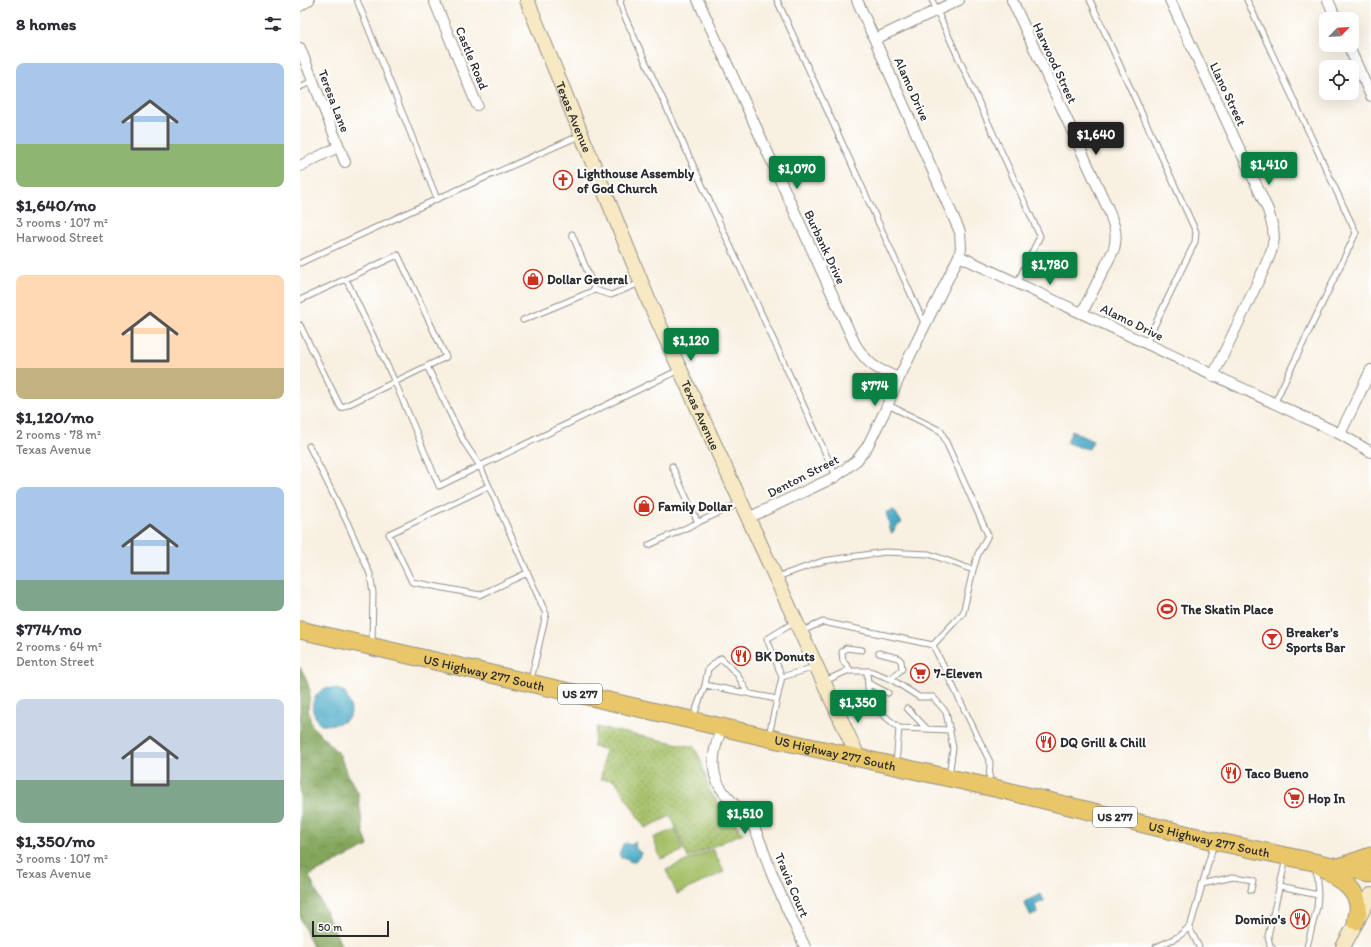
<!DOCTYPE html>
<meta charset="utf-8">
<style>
body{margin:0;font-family:Itim,sans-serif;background:#f2f2f3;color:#2b2b33;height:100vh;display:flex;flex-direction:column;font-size:15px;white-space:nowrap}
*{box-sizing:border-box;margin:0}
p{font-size:13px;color:#7c7c81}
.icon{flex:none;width:22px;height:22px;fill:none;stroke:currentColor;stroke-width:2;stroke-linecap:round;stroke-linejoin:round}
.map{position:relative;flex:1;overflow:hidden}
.side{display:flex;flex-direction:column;background:#fff;width:300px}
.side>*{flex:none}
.needle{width:26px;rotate:65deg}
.buttons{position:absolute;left:1019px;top:12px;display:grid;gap:8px}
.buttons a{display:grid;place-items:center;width:40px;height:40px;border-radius:8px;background:#fff;box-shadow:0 4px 16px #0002;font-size:20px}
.scale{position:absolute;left:12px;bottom:10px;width:77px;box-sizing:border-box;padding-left:4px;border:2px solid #2b2b2b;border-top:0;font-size:11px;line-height:14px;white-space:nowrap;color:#2b2b2b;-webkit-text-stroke:3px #fff;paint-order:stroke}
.price{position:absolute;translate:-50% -34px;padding:0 9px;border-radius:4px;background:#0b8043;color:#fff;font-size:13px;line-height:26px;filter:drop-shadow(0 1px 2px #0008)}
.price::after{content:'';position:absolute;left:50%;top:24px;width:12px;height:9px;margin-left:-6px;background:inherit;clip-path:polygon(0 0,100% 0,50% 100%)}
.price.on{background:#222;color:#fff}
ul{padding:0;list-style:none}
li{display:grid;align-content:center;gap:8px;height:212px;padding:0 16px}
li span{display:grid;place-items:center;height:124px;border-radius:8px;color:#555}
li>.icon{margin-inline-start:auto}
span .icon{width:72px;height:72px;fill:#fffc;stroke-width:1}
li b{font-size:17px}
h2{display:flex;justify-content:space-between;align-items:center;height:48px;padding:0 16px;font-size:17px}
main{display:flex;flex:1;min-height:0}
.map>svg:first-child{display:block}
</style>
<main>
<section class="side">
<h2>8 homes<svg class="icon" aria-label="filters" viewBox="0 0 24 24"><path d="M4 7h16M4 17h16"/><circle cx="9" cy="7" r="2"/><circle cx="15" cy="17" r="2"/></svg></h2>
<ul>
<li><span style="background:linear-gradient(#a9c7e8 65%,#8fb573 0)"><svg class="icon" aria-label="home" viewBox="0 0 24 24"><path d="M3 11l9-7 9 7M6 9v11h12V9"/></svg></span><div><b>$1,640/mo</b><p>3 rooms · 107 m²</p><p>Harwood Street</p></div></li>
<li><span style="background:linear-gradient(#ffd9b3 75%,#c2b280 0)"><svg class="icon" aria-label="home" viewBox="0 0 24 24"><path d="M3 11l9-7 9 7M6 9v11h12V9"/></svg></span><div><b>$1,120/mo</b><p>2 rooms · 78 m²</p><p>Texas Avenue</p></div></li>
<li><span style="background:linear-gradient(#a9c7e8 75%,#7fa58c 0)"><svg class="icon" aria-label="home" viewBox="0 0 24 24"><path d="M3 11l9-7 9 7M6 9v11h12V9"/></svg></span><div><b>$774/mo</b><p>2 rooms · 64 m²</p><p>Denton Street</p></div></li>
<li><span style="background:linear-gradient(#c9d6e8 65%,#7fa58c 0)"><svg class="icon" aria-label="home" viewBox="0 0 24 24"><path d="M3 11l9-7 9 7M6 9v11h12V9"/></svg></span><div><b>$1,350/mo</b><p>3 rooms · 107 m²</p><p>Texas Avenue</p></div></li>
</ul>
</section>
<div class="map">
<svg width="1071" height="947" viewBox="0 0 1071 947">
<defs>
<pattern id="grass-dots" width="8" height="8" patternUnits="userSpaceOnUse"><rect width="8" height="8" fill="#a4bf66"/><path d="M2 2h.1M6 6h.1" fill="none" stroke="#869b54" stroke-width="1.8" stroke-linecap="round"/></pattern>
<pattern id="forest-crowns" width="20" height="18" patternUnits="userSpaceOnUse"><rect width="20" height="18" fill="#83a65b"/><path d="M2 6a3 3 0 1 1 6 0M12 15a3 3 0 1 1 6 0" fill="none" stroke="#6b874b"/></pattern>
</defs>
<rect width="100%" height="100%" fill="#fff"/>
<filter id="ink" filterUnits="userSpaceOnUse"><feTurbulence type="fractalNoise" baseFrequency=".025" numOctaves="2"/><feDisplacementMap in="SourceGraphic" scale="8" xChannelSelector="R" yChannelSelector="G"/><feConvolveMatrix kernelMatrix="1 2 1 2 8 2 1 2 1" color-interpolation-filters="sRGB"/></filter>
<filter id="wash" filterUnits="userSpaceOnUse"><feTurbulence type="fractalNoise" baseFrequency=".012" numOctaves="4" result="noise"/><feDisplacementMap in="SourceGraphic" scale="16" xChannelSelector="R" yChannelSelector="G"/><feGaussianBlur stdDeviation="0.9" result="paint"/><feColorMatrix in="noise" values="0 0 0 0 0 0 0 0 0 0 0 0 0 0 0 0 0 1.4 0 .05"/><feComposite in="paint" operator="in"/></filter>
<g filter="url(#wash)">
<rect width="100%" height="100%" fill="#f8f0e1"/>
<!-- grass -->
<path fill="url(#grass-dots)" stroke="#687548" d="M297,727l97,20 6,11 10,34 33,41 -55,25 -17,-42 -26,12 -30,-48 -14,-1 4,-30 -12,-2z"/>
<!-- forest -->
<path fill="url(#forest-crowns)" stroke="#576843" d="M0,667l6,11 4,13 -2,20 4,15 28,29 7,19 11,18 5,38 5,16 -59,30 33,71h-29l-13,-29z"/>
<!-- park -->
<path fill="#a4bf66" stroke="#687548" d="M375,829l8,22 -22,8 -8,-21z
M413,849l11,23 -47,22 -11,-24z"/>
<!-- water -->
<path fill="#46a8c5" stroke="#386a78" d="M772,430l10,6 11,5 -4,8 -10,-2 -12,-4z
M594,510l8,13 -6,3 -3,6 -2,1 -5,-21z
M25,688l12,1 8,3c2,6 6,13 6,19 0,13 -20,14 -30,14 -12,-14 -12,-27 4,-37z
M335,841l1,8 5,4c-2,6 -5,8 -10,9l-5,-4h-5l-2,-4 4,-10 3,-1 5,2z
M741,894l3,7 -9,4 3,8 -7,3 -7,-14z"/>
</g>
<g filter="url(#ink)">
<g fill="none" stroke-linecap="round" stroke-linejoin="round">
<!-- lane casing -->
<g stroke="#928e86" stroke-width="7">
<path id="lane" d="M57,0l80,199
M321,0l-1,2 4,13 212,461
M477,0l148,325
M632,0l108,236 -23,47
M790,0l106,232 -1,10 -49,101
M947,0l109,233 -82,171
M0,87l13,-6
M272,234l23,56
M0,263l137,-64 144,-64
M46,279l49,103 44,104 41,-20 -16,-24 -37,-76
M0,300l98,-45 48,102 -105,51 -41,-83
M223,320l72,-30 16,5 29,-12
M588,405l53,26 47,104 -10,19 -5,16
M9,446l38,76 23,52 3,19 -1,50
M372,466l26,57
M189,486l-100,48 23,48 68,13 47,-22
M349,545l91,-42
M477,577l46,-16 62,-9 44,2 44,16 -10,43 -30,32 -110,-23 -21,9
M633,645l57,117 -1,23
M579,653l19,5 3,3 1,8 -11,10
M551,671l-8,-10 -1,-9 4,-4 16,2
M567,671l2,32
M482,677l-15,-38 28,-17
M231,680l15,-66 -66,-148 199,-96
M525,681l22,-10h23l21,8 28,18h14l13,15 7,36 -4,28
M568,683l20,10
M405,685l72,14 5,-22 33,-10
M607,708l20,21
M540,713l29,-10 30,25 -3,36
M393,718l12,-33 3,-16 13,-11 16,16 11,19
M599,728l51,2
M469,735l8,-36
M902,884l31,-7 20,3 -2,10
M980,887l38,8 -2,-28
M889,927l10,20
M856,947c15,-7 26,-10 35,-23l23,-81
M972,947l-2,-1 -2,-10 18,-77
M1007,947l10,-40 1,-12"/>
</g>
<!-- street casing -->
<g stroke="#928e86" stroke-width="12">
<path id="street" d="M134,0l43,105
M398,0l157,344c13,21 21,25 44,34
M557,0l103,232 1,16 -2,8 381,178 31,18
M712,0l97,211c5,15 9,22 5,38l-32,64
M870,0l98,210 5,18 1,11 -3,13 -8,19 -50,105
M1028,0l8,19
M0,6l9,-6
M575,39l84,-39
M1048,45l23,51
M0,48l45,114
M0,166l38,-19
M1040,434l31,-64
M448,518l87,-41 22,-17 10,-13 17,-34 15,-35 60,-122
M422,727c-6,16 -11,31 -7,48 5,21 27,33 38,51 8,14 12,31 18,46 10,25 22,50 34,75"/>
</g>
<!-- secondary casing -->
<g stroke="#928e86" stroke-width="16">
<g id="secondary">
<path id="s1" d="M227,0l123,304 209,455"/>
<path d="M1043,947l28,-52"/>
</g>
</g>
<!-- highway casing -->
<g stroke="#928e86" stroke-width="19">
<g id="highway">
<path id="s2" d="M0,630l469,108 230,51 215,52 157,33"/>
<path d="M1021,866c12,9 36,22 37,40 1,5 -1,10 -2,15"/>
<path d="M1039,867l32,-11"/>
</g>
</g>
<!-- lane -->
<use href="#lane" stroke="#fff" stroke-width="5"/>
<!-- street -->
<use href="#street" stroke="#fff" stroke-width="10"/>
<!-- secondary -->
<use href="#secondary" stroke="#f6e9c3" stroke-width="14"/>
<!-- highway -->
<use href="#highway" stroke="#e9c769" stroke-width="17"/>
</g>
</g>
<!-- icons -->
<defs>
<g id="church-ring" transform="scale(1)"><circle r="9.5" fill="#fff" stroke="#c8321e" stroke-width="1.5"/><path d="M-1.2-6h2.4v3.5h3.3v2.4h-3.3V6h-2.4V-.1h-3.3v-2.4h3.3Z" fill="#c8321e"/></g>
<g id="shop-ring" transform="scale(1)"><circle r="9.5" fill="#fff" stroke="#c8321e" stroke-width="1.5"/><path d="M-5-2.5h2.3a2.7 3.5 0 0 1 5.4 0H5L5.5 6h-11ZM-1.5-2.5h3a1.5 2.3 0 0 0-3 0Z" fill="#c8321e"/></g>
<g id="stadium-ring" transform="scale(1)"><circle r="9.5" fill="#fff" stroke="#c8321e" stroke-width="1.5"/><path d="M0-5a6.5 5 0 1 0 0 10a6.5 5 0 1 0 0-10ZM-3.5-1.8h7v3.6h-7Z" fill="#c8321e"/></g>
<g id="bar-ring" transform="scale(1)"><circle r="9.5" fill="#fff" stroke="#c8321e" stroke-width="1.5"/><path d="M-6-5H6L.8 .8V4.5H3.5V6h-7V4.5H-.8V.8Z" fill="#c8321e"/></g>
<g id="restaurant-ring" transform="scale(1)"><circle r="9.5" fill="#fff" stroke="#c8321e" stroke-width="1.5"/><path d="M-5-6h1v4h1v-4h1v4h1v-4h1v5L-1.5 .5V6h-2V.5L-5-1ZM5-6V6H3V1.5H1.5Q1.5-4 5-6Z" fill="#c8321e"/></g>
<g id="supermarket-ring" transform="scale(1)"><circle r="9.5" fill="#fff" stroke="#c8321e" stroke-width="1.5"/><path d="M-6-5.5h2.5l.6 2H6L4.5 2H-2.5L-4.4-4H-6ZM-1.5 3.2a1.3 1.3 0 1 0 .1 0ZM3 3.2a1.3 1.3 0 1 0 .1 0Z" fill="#c8321e"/></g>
</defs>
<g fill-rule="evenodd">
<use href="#church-ring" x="263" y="180"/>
<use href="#shop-ring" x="233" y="279"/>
<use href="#shop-ring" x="344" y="506"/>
<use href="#stadium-ring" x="867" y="609"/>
<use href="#bar-ring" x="972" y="639"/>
<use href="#restaurant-ring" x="441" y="656"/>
<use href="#supermarket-ring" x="620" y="673"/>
<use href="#restaurant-ring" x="746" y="742"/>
<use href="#restaurant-ring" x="931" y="773"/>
<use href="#supermarket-ring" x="994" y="798"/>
<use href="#restaurant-ring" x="1000" y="919"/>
</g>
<g text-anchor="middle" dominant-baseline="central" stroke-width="4" stroke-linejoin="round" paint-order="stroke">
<!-- shield labels -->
<g fill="#fff" stroke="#6b6b6b" stroke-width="1">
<rect x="258" y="684" width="44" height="20" rx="3"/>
<rect x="793" y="807" width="44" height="20" rx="3"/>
</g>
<g font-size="12" font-weight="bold" fill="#2b2b2b">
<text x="280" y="694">US 277</text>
<text x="815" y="817">US 277</text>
</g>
<!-- street labels -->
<g font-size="13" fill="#2b2b2b" stroke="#fff">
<text transform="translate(172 58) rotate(68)">Castle Road</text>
<text transform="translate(755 63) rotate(65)">Harwood Street</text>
<text transform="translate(612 89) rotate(66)">Alamo Drive</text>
<text transform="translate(928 94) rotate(65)">Llano Street</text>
<text transform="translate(34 101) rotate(69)">Teresa Lane</text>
<text stroke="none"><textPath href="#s1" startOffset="126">Texas Avenue</textPath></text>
<text transform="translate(525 247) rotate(65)">Burbank Drive</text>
<text transform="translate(832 322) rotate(26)">Alamo Drive</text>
<text stroke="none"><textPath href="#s1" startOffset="450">Texas Avenue</textPath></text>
<text transform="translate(503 476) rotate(-27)">Denton Street</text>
<text stroke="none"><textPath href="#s2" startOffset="189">US Highway 277 South</textPath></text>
<text stroke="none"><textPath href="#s2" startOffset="549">US Highway 277 South</textPath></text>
<text stroke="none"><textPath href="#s2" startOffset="933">US Highway 277 South</textPath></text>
<text transform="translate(492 885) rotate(67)">Travis Court</text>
</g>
<!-- poi labels -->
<g font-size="13" font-weight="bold" fill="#2b2b2b" stroke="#fff" text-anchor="start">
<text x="277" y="173">Lighthouse Assembly<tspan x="277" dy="15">of God Church</tspan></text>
<text x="247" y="279">Dollar General</text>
<text x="358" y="506">Family Dollar</text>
<text x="881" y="609">The Skatin Place</text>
<text x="986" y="632">Breaker's<tspan x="986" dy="15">Sports Bar</tspan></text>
<text x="455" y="656">BK Donuts</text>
<text x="634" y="673">7-Eleven</text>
<text x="760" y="742">DQ Grill &amp; Chill</text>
<text x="945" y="773">Taco Bueno</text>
<text x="1008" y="798">Hop In</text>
<text x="986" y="919" text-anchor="end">Domino's</text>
</g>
</g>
</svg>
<div class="buttons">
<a><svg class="needle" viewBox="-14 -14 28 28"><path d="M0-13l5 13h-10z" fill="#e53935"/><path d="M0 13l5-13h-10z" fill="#7c7c81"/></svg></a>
<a><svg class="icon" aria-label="locate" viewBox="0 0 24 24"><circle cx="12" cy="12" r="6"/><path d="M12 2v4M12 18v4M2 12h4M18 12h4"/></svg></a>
</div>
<div class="scale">50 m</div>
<b class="price on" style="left:796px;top:156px">$1,640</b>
<b class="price" style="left:969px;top:186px">$1,410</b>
<b class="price" style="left:497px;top:190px">$1,070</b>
<b class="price" style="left:750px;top:286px">$1,780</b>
<b class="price" style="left:391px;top:362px">$1,120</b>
<b class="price" style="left:575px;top:407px">$774</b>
<b class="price" style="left:558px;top:724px">$1,350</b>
<b class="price" style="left:445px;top:835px">$1,510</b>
</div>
</main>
